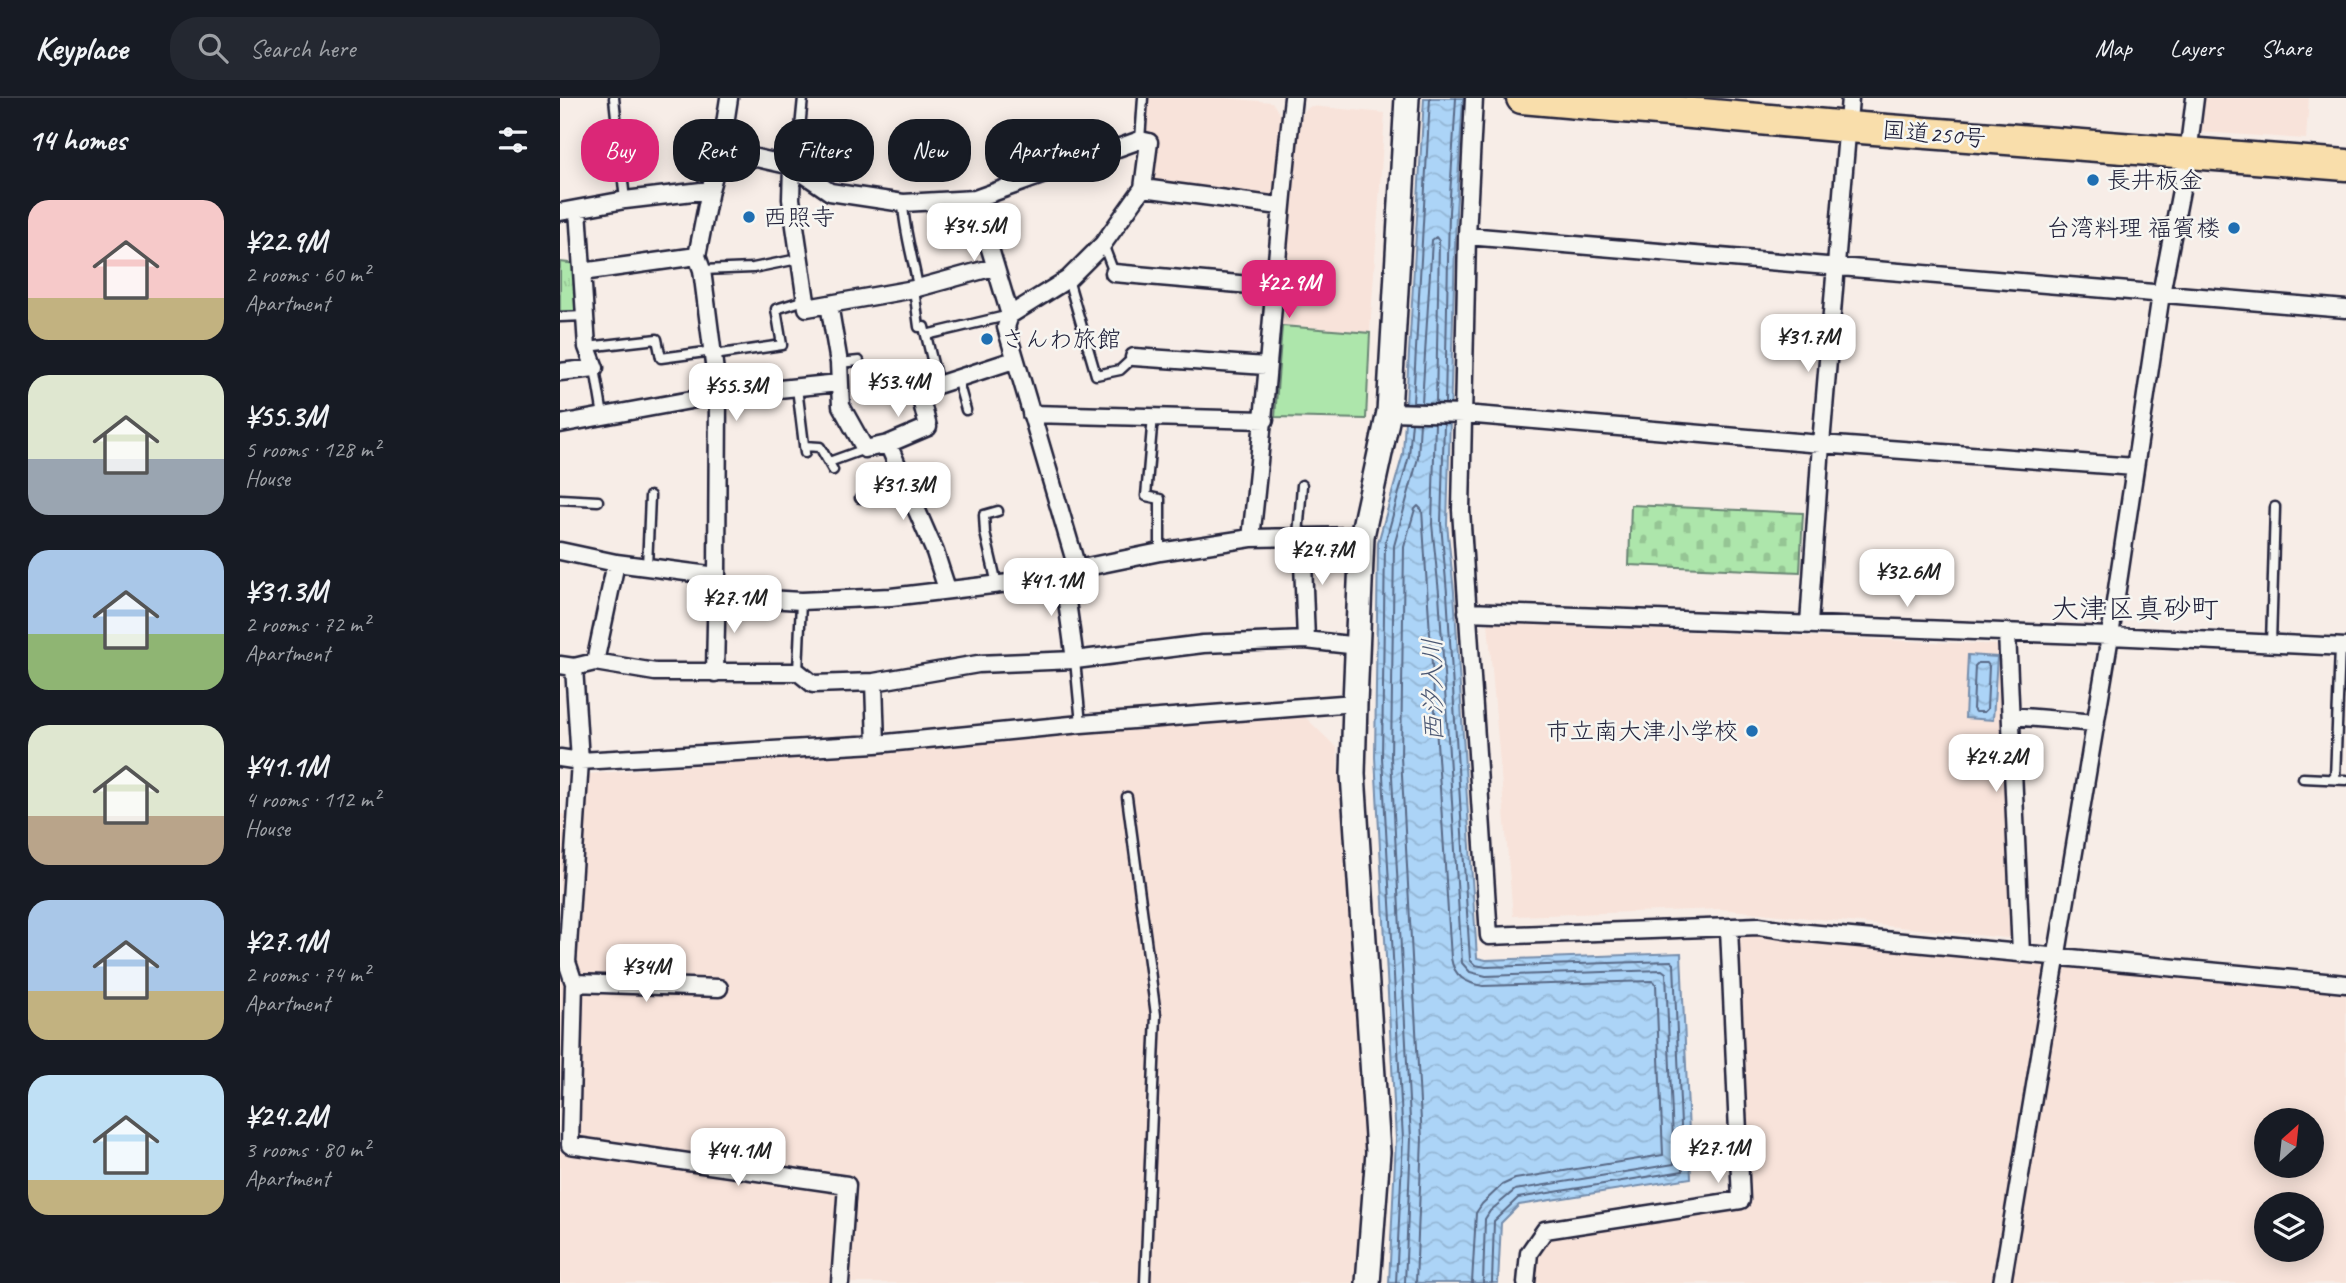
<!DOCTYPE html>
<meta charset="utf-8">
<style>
body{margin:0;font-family:Caveat,"Klee One",sans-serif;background:#242831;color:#f1f3f6;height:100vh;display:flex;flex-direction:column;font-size:26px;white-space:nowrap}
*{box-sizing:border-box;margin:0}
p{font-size:23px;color:#9ea1a6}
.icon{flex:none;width:38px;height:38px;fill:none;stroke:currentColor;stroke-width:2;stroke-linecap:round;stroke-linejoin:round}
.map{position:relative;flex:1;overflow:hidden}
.panel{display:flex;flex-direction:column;background:#171b24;width:560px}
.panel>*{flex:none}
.guide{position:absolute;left:21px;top:21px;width:665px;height:63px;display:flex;gap:14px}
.needle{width:46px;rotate:27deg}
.buttons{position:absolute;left:1694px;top:1010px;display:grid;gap:14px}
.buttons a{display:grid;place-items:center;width:70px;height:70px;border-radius:50%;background:#171b24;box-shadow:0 4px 18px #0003;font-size:35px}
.price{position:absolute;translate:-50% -60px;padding:0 16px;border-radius:14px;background:#fff;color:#222;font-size:23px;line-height:46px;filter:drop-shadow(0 2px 4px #0008)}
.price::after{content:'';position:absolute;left:50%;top:42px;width:21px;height:16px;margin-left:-10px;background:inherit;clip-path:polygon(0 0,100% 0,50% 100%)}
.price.selected{background:#db2777;color:#fff}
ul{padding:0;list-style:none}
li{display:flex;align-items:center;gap:21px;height:175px;padding:0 28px}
li span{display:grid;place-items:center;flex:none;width:196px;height:140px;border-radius:21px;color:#555}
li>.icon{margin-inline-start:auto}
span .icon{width:84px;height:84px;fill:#fffc;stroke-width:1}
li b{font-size:30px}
h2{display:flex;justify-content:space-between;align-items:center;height:84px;padding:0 28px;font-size:30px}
.tag{padding:0 24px;border-radius:28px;background:#171b24;box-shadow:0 4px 18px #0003;font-size:24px;line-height:63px}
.tag.selected{background:#db2777;color:#fff}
header{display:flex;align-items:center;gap:42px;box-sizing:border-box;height:98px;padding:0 35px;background:#171b24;border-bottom:2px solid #363941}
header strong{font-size:33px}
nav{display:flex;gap:38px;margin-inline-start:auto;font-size:24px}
.search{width:490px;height:63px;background:#242831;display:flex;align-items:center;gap:18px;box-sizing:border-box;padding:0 24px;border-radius:28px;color:#9ea1a6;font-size:26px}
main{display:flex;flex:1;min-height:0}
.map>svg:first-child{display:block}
</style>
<header>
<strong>Keyplace</strong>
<div class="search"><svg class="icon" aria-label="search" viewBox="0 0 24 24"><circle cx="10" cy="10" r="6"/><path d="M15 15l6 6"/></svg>Search here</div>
<nav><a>Map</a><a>Layers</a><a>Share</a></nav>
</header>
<main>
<section class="panel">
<h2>14 homes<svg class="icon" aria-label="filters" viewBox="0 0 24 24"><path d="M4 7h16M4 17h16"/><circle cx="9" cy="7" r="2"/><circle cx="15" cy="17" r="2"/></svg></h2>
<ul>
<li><span style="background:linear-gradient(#f6c9c9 70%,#c2b280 0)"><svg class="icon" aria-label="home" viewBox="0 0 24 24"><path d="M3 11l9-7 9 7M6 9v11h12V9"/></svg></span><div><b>¥22.9M</b><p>2 rooms · 60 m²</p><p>Apartment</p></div></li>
<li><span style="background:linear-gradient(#dfe7d0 60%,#9aa5b1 0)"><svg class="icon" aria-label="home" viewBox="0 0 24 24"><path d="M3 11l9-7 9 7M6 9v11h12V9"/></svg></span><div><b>¥55.3M</b><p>5 rooms · 128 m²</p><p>House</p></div></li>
<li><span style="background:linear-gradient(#a9c7e8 60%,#8fb573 0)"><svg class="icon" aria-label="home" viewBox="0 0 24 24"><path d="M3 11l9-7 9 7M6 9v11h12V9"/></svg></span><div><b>¥31.3M</b><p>2 rooms · 72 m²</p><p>Apartment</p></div></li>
<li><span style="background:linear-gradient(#dfe7d0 65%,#b9a48a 0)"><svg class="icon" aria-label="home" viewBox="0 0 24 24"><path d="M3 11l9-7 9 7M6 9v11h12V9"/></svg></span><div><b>¥41.1M</b><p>4 rooms · 112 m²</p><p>House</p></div></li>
<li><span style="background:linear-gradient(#a9c7e8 65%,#c2b280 0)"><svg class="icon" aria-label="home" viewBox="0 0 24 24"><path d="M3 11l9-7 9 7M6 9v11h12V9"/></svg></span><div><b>¥27.1M</b><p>2 rooms · 74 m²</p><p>Apartment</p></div></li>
<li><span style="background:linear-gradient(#bfe0f5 75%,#c2b280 0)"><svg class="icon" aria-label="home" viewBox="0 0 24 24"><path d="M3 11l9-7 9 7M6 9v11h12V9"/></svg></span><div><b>¥24.2M</b><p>3 rooms · 80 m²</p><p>Apartment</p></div></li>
</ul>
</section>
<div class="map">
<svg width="1786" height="1185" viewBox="0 0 1786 1185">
<defs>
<pattern id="grass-tufts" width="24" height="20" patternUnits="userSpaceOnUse" patternTransform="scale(1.75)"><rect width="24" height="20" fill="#ade6ab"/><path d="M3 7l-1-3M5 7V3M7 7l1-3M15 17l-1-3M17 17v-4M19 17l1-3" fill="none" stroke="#95c594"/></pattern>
<pattern id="cemetery-stones" width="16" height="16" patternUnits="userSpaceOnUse" patternTransform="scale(1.75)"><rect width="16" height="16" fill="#ade6ab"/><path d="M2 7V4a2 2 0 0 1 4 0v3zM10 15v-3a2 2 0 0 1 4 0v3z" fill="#95c594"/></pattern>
<pattern id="water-waves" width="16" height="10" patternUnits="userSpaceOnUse" patternTransform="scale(1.75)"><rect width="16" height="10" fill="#acd4f7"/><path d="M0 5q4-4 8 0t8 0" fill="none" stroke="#94b6d5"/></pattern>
</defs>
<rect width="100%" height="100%" fill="#f7ede7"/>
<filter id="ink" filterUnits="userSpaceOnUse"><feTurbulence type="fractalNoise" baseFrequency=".0143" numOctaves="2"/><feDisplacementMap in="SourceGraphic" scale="14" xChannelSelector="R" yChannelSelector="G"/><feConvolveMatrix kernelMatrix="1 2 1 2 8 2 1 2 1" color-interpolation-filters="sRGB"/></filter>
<g filter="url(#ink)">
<!-- built -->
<path fill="#f8e3da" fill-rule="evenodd" d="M585,0h78l49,4 9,14 -7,84 -122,-13 -9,-54z
M1642,0h107l-3,41 -108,-7z
M751,8l74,7 -15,219 -89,-7 19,-204 3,-9z
M928,525l515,22 14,294 -297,-30 -207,7z
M744,618l33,32 29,387 -11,148h-795v-469l25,2 3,-42z
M1192,831l40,9 554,56v289h-815l3,-26 14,-20 200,-32 -10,-269zM1706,1022h46v46h-46zM1706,1106h46v46h-46z"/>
<!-- grass -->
<path fill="url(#grass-tufts)" stroke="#688473" stroke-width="2" d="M0,164l17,2 5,47 -22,3z"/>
<!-- cemetery -->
<path fill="url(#cemetery-stones)" stroke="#688473" stroke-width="2" d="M1071,407l172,8 -3,59 -171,-7z"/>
<!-- green -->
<path fill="#ade6ab" stroke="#688473" stroke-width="2" d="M722,228l88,7 -4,86 -91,-2z"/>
<!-- water -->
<path fill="url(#water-waves)" stroke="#758dac" stroke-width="2" d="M864,0h39l-7,115 -9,311 7,68 23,366 9,2 195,-7 10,225 -172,27 -18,18 -3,60h-109l7,-144 -21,-382 3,-214 25,-89z
M1408,557l29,2 -4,63 -28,-2z"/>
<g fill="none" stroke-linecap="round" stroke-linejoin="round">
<!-- shore -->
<path stroke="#596986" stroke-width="2" d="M853,305l17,-305
M862,305l10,-163 4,-3 3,4 -3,163
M885,306l4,-192 7,-114
M875,325l-3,101 7,69 23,370 8,9 16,4 176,-6 4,3 8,191 -159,26 -25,21 -5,8 -2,64
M884,325l-3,101 6,69 23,367 5,5 11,2 185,-6 3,3 9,207 -165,27 -24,23 -2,62
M1418,565h9l2,3 -2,43 -3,3h-9l-2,-3 2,-43z
M836,1185l7,-144 -21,-382 3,-213 24,-88 3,-34
M845,1185l6,-144 -20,-382 3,-211 24,-88 2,-36
M856,1185l6,-144 -21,-382 3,-210 11,-38 3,-3 4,4 29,448c3,19 15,25 32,28l169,-5 4,3 7,171 -148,24 -13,6 -20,19 -6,9 -4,70"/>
<!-- lane casing -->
<g stroke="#22223b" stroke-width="13">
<path id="lane" d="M54,0l11,102
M580,42l3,-42
M236,70l7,-70
M343,105c1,28 10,55 15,84
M543,146l11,29
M142,172l51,-2 45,-9
M508,181l28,96 24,-5 14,-13
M354,191l5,38h5l14,57
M0,219l25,-1
M366,237l84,-20
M27,249l70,-8 4,19 52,-7
M154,257l68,-10 -6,-36 29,-9
M279,265l20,-2
M35,270l8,48
M397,280l9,32
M237,290l8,65
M593,318l-7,80 14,3v53
M244,348l16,1 13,23
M269,364l36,-13
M300,400l44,-20
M0,401l38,2
M738,438l4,-51
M87,469l3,-71
M437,486l-12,-51 -1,-18 14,-4
M1711,546l4,-137
M515,562l6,64
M238,574l3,-71
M1743,680l43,2
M1775,681l5,-132
M567,699l29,218 -11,268"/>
</g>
<!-- street casing -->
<g stroke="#22223b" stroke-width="21">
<path id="street" d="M914,0l-7,138 -6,274 28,426 270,-10 39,6 548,52
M161,52l71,16 38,26 73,11 72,-4 165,-59 9,2 -6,46 -40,56 -35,35 -58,36 -4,12 71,241
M232,68l-1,33 16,109 107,-19 80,-22
M583,90l137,18
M415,101l35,116
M0,114l65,-12 85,-10
M907,138l879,73
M22,174l115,-16
M554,175l159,14
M269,206l10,59 2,43 24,43 23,-5 40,-17 -9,-36 95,-31
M574,259l132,9
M0,274l35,-4 -8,-21 -9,-138
M829,314l75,2 357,30 314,23
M471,316l234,6
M0,326l158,-29 121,-12
M328,346l47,108 12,37
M742,438l4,104
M691,440c17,-147 25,-293 42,-440
M0,453l56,12 101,13
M503,474l12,88
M156,498l85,5 90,-4 118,-14 151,-31 91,-14 111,-2
M907,514l643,24 236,11
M1249,526l12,-180 29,-346
M1447,534l14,322
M35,564l21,-99
M0,567l14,2 21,-5 60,10h143l15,12 61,-2 104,-18 97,-4 128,-16 103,-4 52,6
M14,569l6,94 -13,201 7,21 -4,162 277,40 -7,98
M155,575l2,-97 1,-181 -16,-125 -5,-14 13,-66 11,-40 8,-52
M314,584l2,62
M1451,618l85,7
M0,660l20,3 296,-17 205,-20 274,-21
M14,885l145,5
M966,1185l3,-30 16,-23 196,-30 -12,-272
M1442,1185l108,-647 51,-342 27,-140 7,-56"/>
</g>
<!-- secondary casing -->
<g stroke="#22223b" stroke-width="28">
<path id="secondary" d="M808,1185l10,-131 -25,-378 2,-71 7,-167 27,-124 18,-314"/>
</g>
<!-- highway casing -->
<g stroke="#22223b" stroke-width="35">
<path id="highway" d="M962,0l326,29 498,38"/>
</g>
<!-- lane -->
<use href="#lane" stroke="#f6f6f2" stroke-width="8"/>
<!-- street -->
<use href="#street" stroke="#f6f6f2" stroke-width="16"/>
<!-- secondary -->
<use href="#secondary" stroke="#f6f6f2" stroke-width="23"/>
<!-- highway -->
<use href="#highway" stroke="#f9deab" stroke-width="30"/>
</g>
</g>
<!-- markers -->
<g fill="#1f6fb2" stroke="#f6f6f2" stroke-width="2.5">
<circle cx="1533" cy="82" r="7"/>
<circle cx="189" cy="119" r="7"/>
<circle cx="1674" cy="130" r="7"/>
<circle cx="427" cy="241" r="7"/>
<circle cx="1192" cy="633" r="7"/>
</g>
<g text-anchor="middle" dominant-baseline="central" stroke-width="5" stroke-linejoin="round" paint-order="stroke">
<!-- street labels -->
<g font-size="24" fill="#22223b" stroke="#f6f6f2">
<text transform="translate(1374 36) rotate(5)">国道250号</text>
</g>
<!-- poi labels -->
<g font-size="24" fill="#22223b" stroke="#f6f6f2" text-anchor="start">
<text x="1547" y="82">長井板金</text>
<text x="203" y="119">西照寺</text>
<text x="1660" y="130" text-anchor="end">台湾料理 福賓楼</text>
<text x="441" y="241">さんわ旅館</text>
<text x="1178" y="633" text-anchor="end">市立南大津小学校</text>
</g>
<!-- water labels -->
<g font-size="26" font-style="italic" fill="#4b5773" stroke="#f6f6f2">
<text transform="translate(873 592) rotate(-91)">西汐入川</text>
</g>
<!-- quarter labels -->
<g font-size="28" fill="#22223b" stroke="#f6f6f2">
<text x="1575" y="510">大津区真砂町</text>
</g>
</g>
</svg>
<div class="buttons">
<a><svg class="needle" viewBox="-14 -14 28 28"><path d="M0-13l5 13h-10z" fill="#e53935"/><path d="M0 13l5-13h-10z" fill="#9ea1a6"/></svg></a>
<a><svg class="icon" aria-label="layers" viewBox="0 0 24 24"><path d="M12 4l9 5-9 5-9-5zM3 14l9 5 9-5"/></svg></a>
</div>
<b class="price" style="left:414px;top:165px">¥34.5M</b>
<b class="price selected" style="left:729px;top:222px">¥22.9M</b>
<b class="price" style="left:1248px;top:276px">¥31.7M</b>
<b class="price" style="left:338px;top:321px">¥53.4M</b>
<b class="price" style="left:176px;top:325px">¥55.3M</b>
<b class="price" style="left:343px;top:424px">¥31.3M</b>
<b class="price" style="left:762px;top:489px">¥24.7M</b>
<b class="price" style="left:1347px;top:511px">¥32.6M</b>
<b class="price" style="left:491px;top:520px">¥41.1M</b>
<b class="price" style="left:174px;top:537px">¥27.1M</b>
<b class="price" style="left:1436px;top:696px">¥24.2M</b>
<b class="price" style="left:86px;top:906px">¥34M</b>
<b class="price" style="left:1158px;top:1087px">¥27.1M</b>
<b class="price" style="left:178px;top:1090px">¥44.1M</b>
<div class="guide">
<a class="tag selected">Buy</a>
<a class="tag">Rent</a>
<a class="tag">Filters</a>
<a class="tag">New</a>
<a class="tag">Apartment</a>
</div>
</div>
</main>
